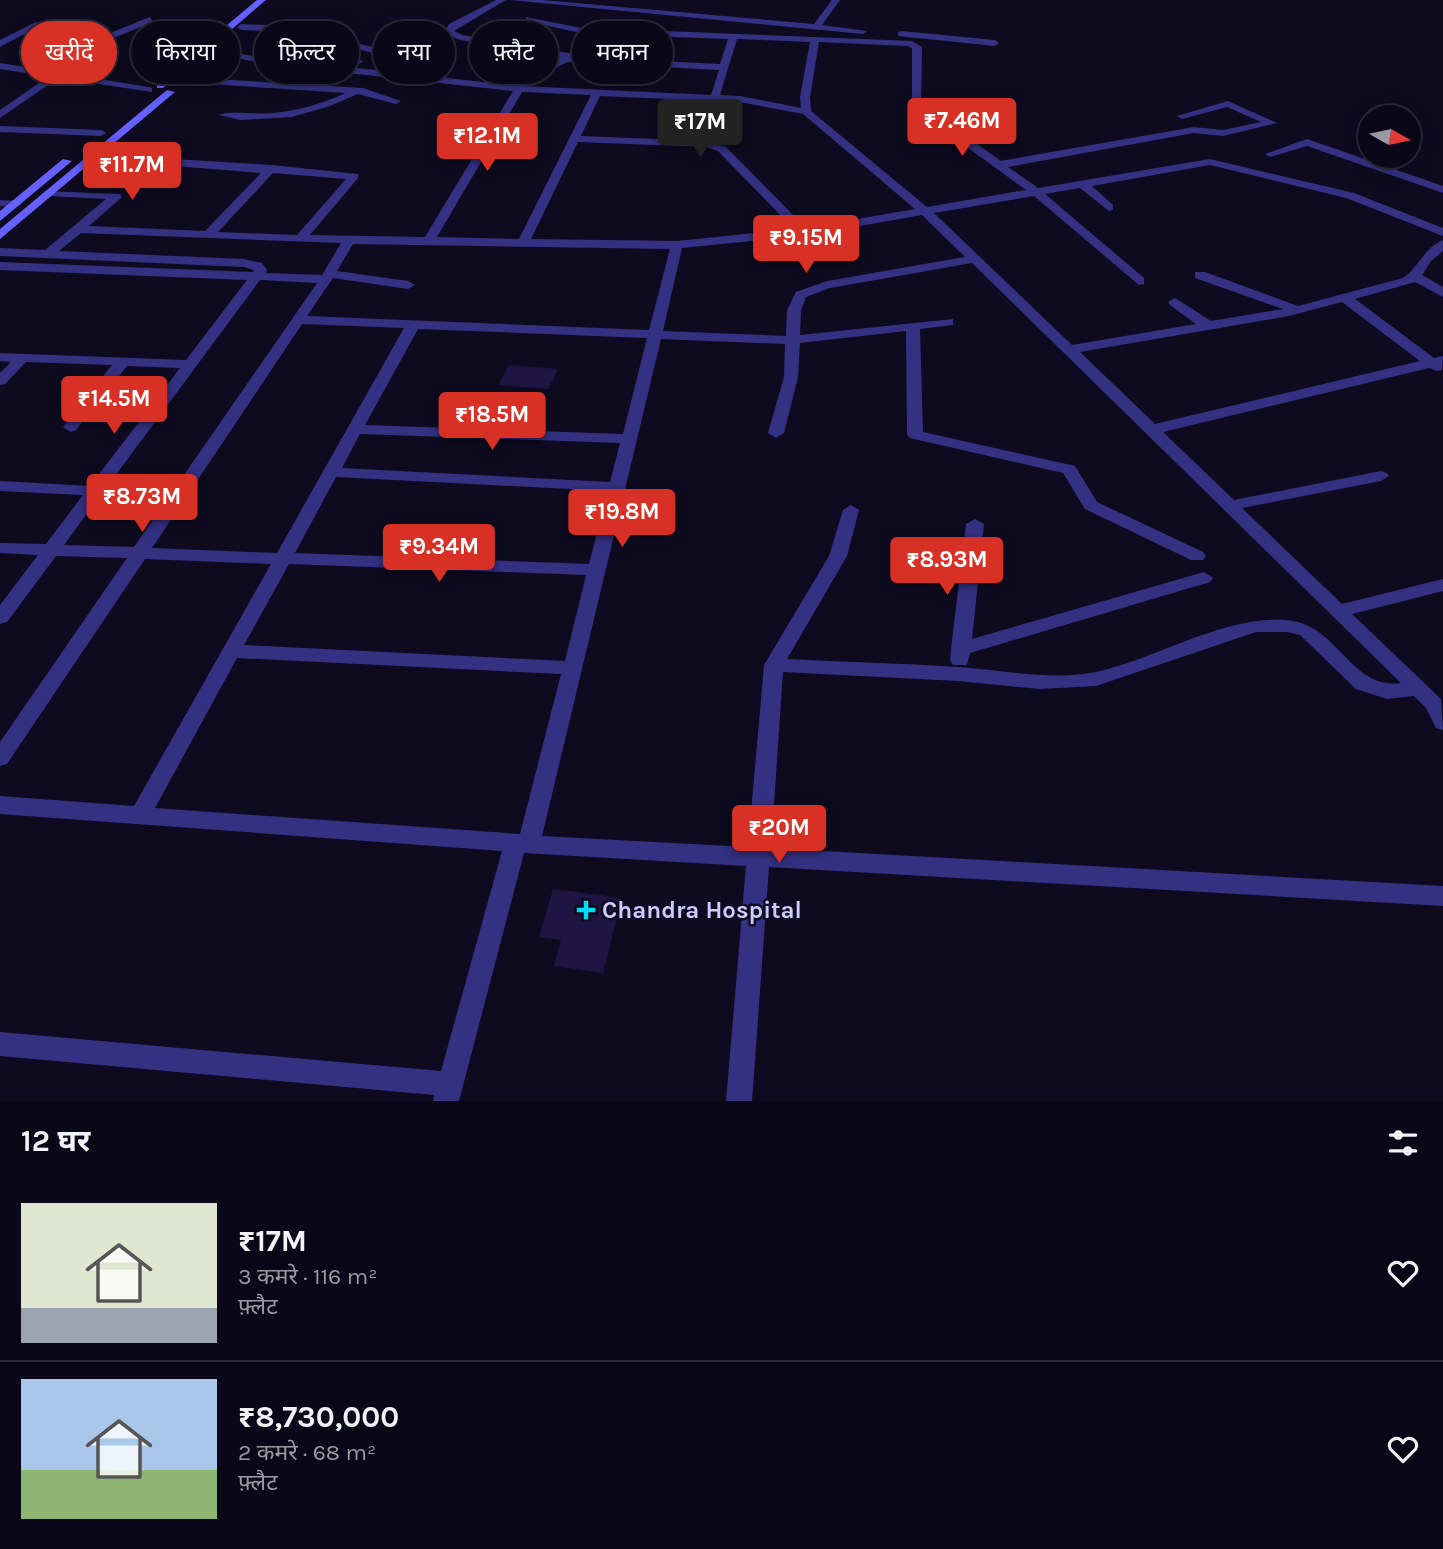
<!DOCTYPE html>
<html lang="hi">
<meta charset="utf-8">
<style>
body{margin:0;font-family:Karla,"Noto Sans Devanagari",sans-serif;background:#181625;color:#f1f3f6;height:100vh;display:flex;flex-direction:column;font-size:26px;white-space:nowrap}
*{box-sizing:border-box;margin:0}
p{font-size:23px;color:#999aa2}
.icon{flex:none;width:38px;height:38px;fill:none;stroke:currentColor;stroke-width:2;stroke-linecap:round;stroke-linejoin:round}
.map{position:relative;height:1101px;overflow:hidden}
.side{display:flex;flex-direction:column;background:#0a0818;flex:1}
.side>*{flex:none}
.top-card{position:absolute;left:21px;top:21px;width:700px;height:63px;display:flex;gap:14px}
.needle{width:46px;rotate:99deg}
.buttons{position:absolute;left:1358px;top:105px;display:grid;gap:14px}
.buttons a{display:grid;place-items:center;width:63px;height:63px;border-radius:50%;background:#0a0818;box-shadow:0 4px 18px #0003,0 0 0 2px #2a2937;font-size:35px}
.price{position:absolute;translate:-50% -60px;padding:0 16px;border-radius:7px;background:#d93025;color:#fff;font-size:23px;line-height:46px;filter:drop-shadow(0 2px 4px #0008)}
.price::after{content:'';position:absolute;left:50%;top:42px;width:21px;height:16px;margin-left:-10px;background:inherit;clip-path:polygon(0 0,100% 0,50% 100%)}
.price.active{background:#222;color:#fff}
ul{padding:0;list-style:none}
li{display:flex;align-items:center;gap:21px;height:175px;padding:0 21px}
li+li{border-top:2px solid #2a2937}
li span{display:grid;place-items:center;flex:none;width:196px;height:140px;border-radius:0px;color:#555}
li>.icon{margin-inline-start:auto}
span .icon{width:84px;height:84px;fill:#fffc;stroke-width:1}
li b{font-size:30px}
h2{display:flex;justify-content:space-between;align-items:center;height:84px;padding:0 21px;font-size:30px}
.pill{padding:0 24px;border-radius:32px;background:#0a0818;box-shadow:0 4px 18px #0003,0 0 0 2px #2a2937;font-size:24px;line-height:63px}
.pill.active{background:#d93025;color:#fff}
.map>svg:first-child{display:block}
</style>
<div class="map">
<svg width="1443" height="1101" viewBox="0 0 1443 1101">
<rect width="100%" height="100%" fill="#0e0b20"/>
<!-- building -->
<path fill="#1e1543" d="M509,365l49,4 -10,20 -50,-4z
M553,889l69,9 -19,75 -49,-7 7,-26 -22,-3z"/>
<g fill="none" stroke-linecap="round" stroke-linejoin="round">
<!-- minor -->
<path fill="#343183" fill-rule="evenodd" d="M496,0h10l-52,31 8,4 107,18 30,-16 -73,-16v-4l80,16 8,-4 298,12 10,6 -1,57 80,57 193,-34 29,3 38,-8 -34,-15 -45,12 -5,-3 51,-15 49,22 -54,13 -29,-3 -186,34 30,21 172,-29 144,34 89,35v8l-97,-38 -136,-33 -118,21 21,19v4l-4,2 -29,-23 -35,6 99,84v6l-5,1 -105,-89 -100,17 138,132 124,-21 -26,-19 -2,-3 7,-4 36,23 72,-12 -88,-31v-6h10l93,34 105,-28c16,-11 21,-30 40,-38v11l-12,10 -9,14 21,12v10l-28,-15 -60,17 79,59 9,-2 -1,14 -5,1 -8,-3 -266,64 71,68 147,-29 6,2 2,3 -8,5 -139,27 100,96 101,-25v12l-91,23 89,85 2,31 -7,-2 -10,-20 -12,-12 -27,3 -31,-10 -56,-54 -13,-3h-31l-160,54 -57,3 -81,-8 -175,-9 -12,176 672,38v20l-674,-39 -17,234h-26l20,-235 -222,-13 -65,248h-26l1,-6 -434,-39v-24l441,39 61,-220 -502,-37v-18l134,10 137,-242 -126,-5 -138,205 -7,2v-24l127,-184 -71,-2 -49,66 -7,2v-19l38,-50 -38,-2v-10l46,1 37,-49 -83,-4v-10l90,5 90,-118 -53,-2 -51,64 -5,2 -8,-5 49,-62 -86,-3 -21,22 -5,1v-12l11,-11 -11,-1v-8l186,7 61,-80 -247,-10v-8l253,10 1,-2 -10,-3 -244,-11v-8l45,2 61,-51 -58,-3 -4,-1v-4l77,3v4l-32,28 116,5 56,-58 -175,-14 -1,-2 5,-3 182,11 86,9v4l-48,57 115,2 88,-146 -247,-27 -58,-12 5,-3 52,9 25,-14 74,17 -5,3 -68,-14 -15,9 234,26 51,-28 -101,-17 -11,-5 -59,22 -105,-25 -44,-2 -4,-3 4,-3 44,2 104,25 56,-21 4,-6zM616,35l112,4 -8,25 -144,-7zM737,39l73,3 -10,55 1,11 -61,-12 -20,-1zM819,42l88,4 5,2v59l114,83 -99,17 -116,-96 -1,-14zM567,62l152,8 -8,25 -189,-9zM522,92l69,3 -72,144 -82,-2zM600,96l140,6 63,12 112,95 -109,19 -80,-81 -19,-6 -126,-5zM578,142l128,5 12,4 76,78 -117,12 -146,-2zM273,173l73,6 -49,56 -79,-3zM922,215l43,42 -138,24 -31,11 -9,18 -1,26 -123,-5 19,-83 121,-12zM81,233l260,10 -19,32 -56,-2 1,-3 -5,-7 -18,-4 -185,-8zM353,244l317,5 -21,81 -342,-14 26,-38 75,11 7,-4 -7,-4 -71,-10zM972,263l429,420c-52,7 -62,-60 -116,-63 -63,-4 -128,39 -189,52 -45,9 -93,-2 -138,-5 -57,-4 -114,-5 -171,-8l60,-103 12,-46 -8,-5 -8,5 -14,46 -65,109 -16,182 -206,-11 119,-497 124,5 -1,33 -16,56 8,5 8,-5 14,-56 2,-34 106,-12 1,104 3,3 153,35 22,36 106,51h12l3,-4 -3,-4 -106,-50 -22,-36 -152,-34 -3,-103 33,-4v-6l-153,16 1,-25 5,-13 24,-9zM260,280l57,3 -183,264 -70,-2zM1342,302l78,59 -265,63 -75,-72 209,-36zM302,324l102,4 -127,225 -125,-5zM418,329l229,9 -24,96 -258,-9zM360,434l260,9 -10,39 -268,-14zM336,477l272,14 -19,73 -294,-11zM289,564l297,11 -21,86 -321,-16zM237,658l324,16 -41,160 -365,-26z
M510,0h32l272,24 18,-24h8l-18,25 45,6 -4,3z
M150,17l3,5 -116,47 112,18 3,1v4l-87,-13 -20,8 -45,31v-8l39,-27 14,-6 -53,-8v-6l25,4z
M36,22l7,2 -43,23v-7z
M901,31l94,9 4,3 -4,3 -97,-10v-4z
M182,77l181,11 38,13 -5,3 -38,-10 -28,12 -38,11 -52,3 -21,-5c8,-5 42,0 55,-2 25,-3 49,-9 71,-20l-166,-11v-4z
M0,126l101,4 5,3 -5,3 -101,-4z
M1307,139l136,47v7l-136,-47 -37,11 -5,-3z
M0,200l16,1 6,3 -6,3 -16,-1z
M975,519l9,5 -12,115 232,-67 9,6 -3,4 -240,71 -3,12h-14l-3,-5 1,-11 15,-125z"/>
<!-- secondary -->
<path fill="#6561ff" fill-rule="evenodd" d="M257,0h9l-103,88h-6v-4z
M167,90l8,2 -175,147v-10z
M63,159l9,2 -72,60v-10z"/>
</g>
<!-- markers -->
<path fill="#00dcf5" stroke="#0e0b20" stroke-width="2.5" d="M582.5 899.5h7v7h7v7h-7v7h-7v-7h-7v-7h7z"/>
<g text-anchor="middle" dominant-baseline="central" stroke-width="5" stroke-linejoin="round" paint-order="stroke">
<!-- near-poi labels -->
<g font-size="24" font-weight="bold" fill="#d0caff" stroke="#0e0b20" text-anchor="start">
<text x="602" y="910">Chandra Hospital</text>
</g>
</g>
</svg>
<div class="buttons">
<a><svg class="needle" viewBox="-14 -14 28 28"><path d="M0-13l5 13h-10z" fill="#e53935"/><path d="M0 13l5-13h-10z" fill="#999aa2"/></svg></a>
</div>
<b class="price" style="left:962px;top:158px">₹7.46M</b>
<b class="price active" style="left:700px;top:159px">₹17M</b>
<b class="price" style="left:487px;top:173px">₹12.1M</b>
<b class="price" style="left:132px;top:202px">₹11.7M</b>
<b class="price" style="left:806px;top:275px">₹9.15M</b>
<b class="price" style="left:114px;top:436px">₹14.5M</b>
<b class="price" style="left:492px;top:452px">₹18.5M</b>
<b class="price" style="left:142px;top:534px">₹8.73M</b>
<b class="price" style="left:622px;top:549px">₹19.8M</b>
<b class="price" style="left:439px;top:584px">₹9.34M</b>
<b class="price" style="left:947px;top:597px">₹8.93M</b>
<b class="price" style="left:779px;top:865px">₹20M</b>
<div class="top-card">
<a class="pill active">खरीदें</a>
<a class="pill">किराया</a>
<a class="pill">फ़िल्टर</a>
<a class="pill">नया</a>
<a class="pill">फ़्लैट</a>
<a class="pill">मकान</a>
</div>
</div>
<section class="side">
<h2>12 घर<svg class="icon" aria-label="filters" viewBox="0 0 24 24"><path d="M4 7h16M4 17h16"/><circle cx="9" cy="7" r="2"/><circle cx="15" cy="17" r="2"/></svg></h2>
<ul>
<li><span style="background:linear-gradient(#dfe7d0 75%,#9aa5b1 0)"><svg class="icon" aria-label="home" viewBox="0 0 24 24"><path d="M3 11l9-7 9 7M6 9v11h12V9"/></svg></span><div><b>₹17M</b><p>3 कमरे · 116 m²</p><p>फ़्लैट</p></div><svg class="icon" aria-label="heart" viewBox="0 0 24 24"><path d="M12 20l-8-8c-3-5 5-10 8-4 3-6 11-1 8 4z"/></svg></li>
<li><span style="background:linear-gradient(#a9c7e8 65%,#8fb573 0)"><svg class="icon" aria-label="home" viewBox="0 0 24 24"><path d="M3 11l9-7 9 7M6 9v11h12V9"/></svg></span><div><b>₹8,730,000</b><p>2 कमरे · 68 m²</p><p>फ़्लैट</p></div><svg class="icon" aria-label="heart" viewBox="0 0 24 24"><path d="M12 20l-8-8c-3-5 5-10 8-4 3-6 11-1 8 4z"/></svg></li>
</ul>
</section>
